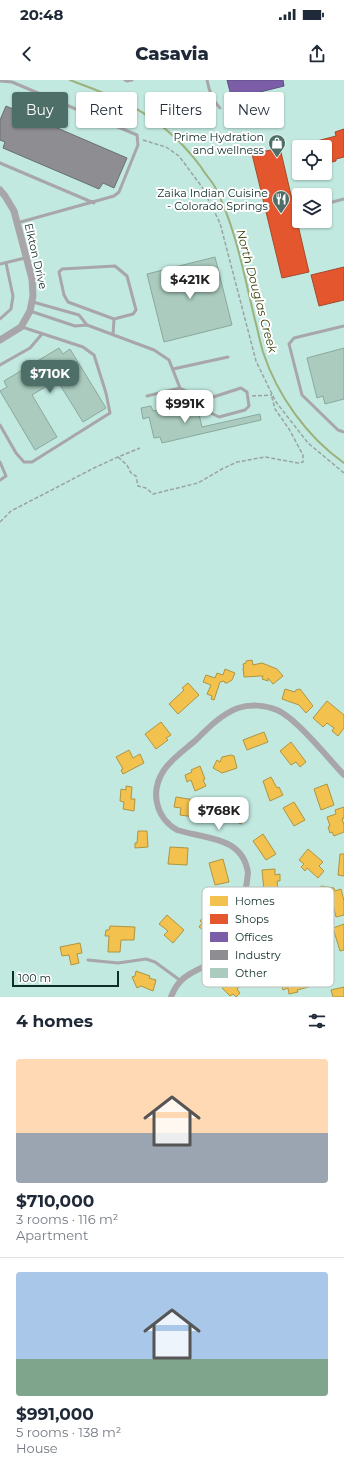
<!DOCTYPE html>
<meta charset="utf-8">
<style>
body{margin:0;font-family:Montserrat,sans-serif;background:#f6f6f7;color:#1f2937;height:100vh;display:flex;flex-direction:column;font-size:15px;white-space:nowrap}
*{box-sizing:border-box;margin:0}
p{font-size:13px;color:#747a83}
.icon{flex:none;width:22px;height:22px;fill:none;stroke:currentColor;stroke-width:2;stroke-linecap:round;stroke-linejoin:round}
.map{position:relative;height:917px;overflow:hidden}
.details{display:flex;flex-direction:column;background:#fff;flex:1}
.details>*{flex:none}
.top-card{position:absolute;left:12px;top:12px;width:320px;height:36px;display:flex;gap:8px}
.tools{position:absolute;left:292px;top:60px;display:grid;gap:8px}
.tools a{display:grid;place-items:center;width:40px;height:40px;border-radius:4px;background:#fff;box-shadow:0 1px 3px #0004;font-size:20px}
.scale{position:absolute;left:12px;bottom:10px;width:107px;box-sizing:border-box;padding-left:4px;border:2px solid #0e2d27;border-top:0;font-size:11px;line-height:14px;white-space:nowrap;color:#0e2d27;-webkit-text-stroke:3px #fff;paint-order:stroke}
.price{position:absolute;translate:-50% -34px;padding:0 9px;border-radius:8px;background:#fff;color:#222;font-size:13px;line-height:26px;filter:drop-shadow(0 1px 2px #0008)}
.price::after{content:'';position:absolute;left:50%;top:24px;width:12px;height:9px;margin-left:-6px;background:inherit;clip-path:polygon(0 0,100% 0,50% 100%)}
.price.selected{background:#4d6f68;color:#fff}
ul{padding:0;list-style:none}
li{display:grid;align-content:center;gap:8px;height:212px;padding:0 16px}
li+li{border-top:1px solid #e0e1e3}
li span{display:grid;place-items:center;height:124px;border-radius:4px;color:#555}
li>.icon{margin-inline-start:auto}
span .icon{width:72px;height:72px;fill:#fffc;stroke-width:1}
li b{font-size:17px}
h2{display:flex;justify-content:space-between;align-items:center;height:48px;padding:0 16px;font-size:17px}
.tag{padding:0 14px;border-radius:4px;background:#fff;box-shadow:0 1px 3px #0004;font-size:14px;line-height:36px}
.tag.selected{background:#4d6f68;color:#fff}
.status{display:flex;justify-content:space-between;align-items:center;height:28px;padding:0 20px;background:#fff;direction:ltr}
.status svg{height:11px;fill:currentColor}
header{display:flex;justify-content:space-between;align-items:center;height:52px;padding:0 16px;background:#fff;font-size:18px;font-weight:800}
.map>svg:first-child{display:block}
</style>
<div class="status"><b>20:48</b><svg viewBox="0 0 49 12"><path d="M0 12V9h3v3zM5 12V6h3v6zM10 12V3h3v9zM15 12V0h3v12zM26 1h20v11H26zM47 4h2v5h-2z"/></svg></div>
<header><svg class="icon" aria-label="back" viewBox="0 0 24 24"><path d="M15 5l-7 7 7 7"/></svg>Casavia<svg class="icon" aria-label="share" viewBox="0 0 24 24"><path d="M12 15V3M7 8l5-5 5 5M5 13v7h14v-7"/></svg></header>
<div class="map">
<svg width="344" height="917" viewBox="0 0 344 917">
<rect width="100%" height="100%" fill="#c1e9e0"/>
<!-- homes -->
<path fill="#f2c14e" stroke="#ae9542" d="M252,580l1,5 9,-2 15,6 6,7 -10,8 -5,-6v3l-6,-2 1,-3h-2l-17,1 -1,-9h1l-1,-4 3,-1v-2z
M225,589l10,4 -3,7 -5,3h-2l-1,-2 -4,1 -6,18 -3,-1 1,-3 -5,-2 4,-9 -8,-3 3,-7 9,3 2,-5 6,2z
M188,603l11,12 -21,19 -9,-10 15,-14 -2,-2z
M285,609l10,3 1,-2 4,-1 13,17 -7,7 -7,-8 -17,-6z
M327,621l17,14v13l-6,8 -6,-5 2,-3 -7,-5 -4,4 -10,-9z
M161,642l10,13 -5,3 2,2 -12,9 -11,-15z
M264,652l4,10 -21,8 -4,-10z
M291,662l15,20 -6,5 -4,-5 -5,3 -11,-14z
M129,670l4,8 7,-4 4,9 -21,11 -2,-4 2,-1 -7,-12z
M231,675l3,1 3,12 -15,5 -9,-5 4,-8 3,2 2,-5z
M200,686l5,13 -2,1 3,6 -11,5 -4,-11 -4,2 -2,-7 7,-3 -1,-2z
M271,697l6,11 2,-1 4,8 -13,6 -7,-20z
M327,704l7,21 -13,5 -7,-21z
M126,706l6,1 -1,12h4l-1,12 -11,-2 1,-7 -4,-1 1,-12 5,1z
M176,717l25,4 -1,9h-5l-1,7 -14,-2 1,-7 -7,-1z
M294,722l11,18 -11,6 -11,-18z
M228,724l18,7 -5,13 -11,-5 1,-2 -7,-3z
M344,727v11l-2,1 2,6v7l-10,4 -2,-4 -2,1 -2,-6 2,-1 -3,-9 9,-3 -1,-4z
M138,751h9l1,16 -13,1v-5h2z
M263,754l13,20 -10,6 -13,-19z
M170,767l18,1 -1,17 -19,-1z
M308,769l15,13 -4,4 5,5 -6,7 -11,-10 -2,3 -4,-4 3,-3 -5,-4z
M340,774h4v22l-6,-1z
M223,779l6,23 -14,3 -6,-22z
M275,789v6l5,-1v7h-3l1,9 -14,1 -2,-21z
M321,806l13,2 1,3 6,-2 3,12v14l-8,2 -4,-17 -13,-2z
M211,828l11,9 -13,17 -10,-7 3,-4 -2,-2z
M167,835l17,15 -11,13 -9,-8 4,-4 -9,-7z
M344,844v26l-4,1 -7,-23z
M110,846l25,1 -1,13h-13l-1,12h-12l1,-16h-4l1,-6h3z
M80,863l2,10 -5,1 2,9 -8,2 -2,-10 -7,1 -2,-9z
M235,888l11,13 -9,8 3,4 -4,4 -3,-3 -3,2 -8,-8 8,-7 -5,-5z
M136,891l14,5 -1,2 7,2 -3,11 -12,-5 -4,2 -5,-11 3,-1z
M306,897l3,10 -12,3 1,2 -9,2 -1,-6 -5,2 -2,-7z
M344,907v10h-11l-2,-7z"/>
<!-- shops -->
<path fill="#e4572e" stroke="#a44a2c" d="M344,49v28l-8,2v2l-8,2 -1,-3 -2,1v-14h-15l-1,-4 27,-7 -1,-4z
M280,68l29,124 -27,6 -30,-124z
M344,187v33l-25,6 -8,-31z"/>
<!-- offices -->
<path fill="#7b5ea7" stroke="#5a4f81" d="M227,0h56l1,6 -52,13z"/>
<!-- industry -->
<path fill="#8d8d92" stroke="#677072" d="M6,26l121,52 -13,30 -11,-5 -4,6 -96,-41 2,-6 -5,-2v-20z"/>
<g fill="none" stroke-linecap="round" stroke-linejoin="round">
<!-- stream -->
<path stroke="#9db17d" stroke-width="2" d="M70,0c15,6 30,11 45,18 34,15 64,39 86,69 4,7 10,13 14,20 21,41 29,88 40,133 3,11 5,22 8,32 14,43 44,85 81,111"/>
</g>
<!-- building -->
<path fill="#aacbbe" stroke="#8ba89d" d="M215,177l17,68 -68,17 -17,-68z
M59,268l4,6 7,-5 36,59 -23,14 -26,-42 -25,15 25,42 -22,13 -35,-59 7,-4 -3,-6z
M344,268v51l-19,5 -2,-8 -6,2 -10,-40z
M174,323l2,12 22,-5 4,17 58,-13 1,6 -99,23 -2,-6 -6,1 -5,-21 -6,2 -2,-11 10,-2 2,5 16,-3 -1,-3z"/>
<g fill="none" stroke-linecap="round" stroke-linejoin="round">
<!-- path -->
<path stroke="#9aa3a2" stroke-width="1.5" stroke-dasharray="4 2" stroke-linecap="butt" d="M143,60l23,7 13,9 23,31 18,36 36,138 15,31 5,10 32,41 36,30
M252,316l20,-1
M118,377l9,8 4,8 5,3 2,10 8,2 7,6 45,-11 24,-14 15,-7 28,-5 33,6 5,-1v-7l-14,-26 -14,-20 -4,-15
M0,442l11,-11 85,-44 22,-10 22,-9"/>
<!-- service -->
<path stroke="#a8a6a9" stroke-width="3" d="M125,0l2,1 5,-1
M207,0c2,11 5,20 13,28
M0,1l12,1 125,53 1,10 -19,47 -5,4 -97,27
M0,83l94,40
M325,124l19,-5
M0,184l25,-6
M30,231l45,15 12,-1 -8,-10 -46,-13
M0,239l11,-10 2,-13 -7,-33
M87,245l67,25 15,10 11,28 24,12 37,-12 6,4 2,14 -4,4 -26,7 -8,-4 -7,-13
M344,246l-50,12 -5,6 13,51 36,35 6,2
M113,255l1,-16 -46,-17 -4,-7 -5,-23 3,-3 53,-3 12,10 9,34 -3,4 -19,5
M0,285l30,-17 12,-14
M173,289l55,-12
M147,316l33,-8
M0,345l16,28 8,9h8l78,-49 -4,-20 -12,-38 -11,-8 -61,-20
M0,382l6,14 -6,4
M88,880l30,3 28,-4 9,3 26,19"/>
<!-- minor -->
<path stroke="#a8a6a9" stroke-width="6" d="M171,917c10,-27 30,-25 49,-40 20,-16 25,-60 28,-84 -5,-37 -43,-34 -71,-43 -22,-13 -27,-39 -13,-60 8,-12 22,-21 33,-31 12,-12 25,-25 41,-31 12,-4 27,-3 39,2 19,8 51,48 67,65"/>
<!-- tertiary -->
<path stroke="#a8a6a9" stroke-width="7" d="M0,110l5,6 9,15 18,68 1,17 -3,15 -9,16 -21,13"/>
</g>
<!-- icons -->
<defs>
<g id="shop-pin" transform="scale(0.9)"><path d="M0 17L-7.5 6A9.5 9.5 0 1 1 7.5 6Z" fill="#4d6f68" stroke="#fff"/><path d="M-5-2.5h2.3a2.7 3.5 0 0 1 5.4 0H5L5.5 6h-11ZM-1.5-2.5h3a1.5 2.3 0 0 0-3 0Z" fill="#fff"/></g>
<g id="restaurant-pin" transform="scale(0.9)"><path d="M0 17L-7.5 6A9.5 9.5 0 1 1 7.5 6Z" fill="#4d6f68" stroke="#fff"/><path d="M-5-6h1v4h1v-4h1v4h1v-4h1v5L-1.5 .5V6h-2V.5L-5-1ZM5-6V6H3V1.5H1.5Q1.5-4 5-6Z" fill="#fff"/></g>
</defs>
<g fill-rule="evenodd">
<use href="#shop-pin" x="277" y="63"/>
<use href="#restaurant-pin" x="281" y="119"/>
</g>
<g text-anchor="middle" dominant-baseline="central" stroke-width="4" stroke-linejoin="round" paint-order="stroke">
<!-- poi labels -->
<g font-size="11" fill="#0e2d27" stroke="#fff" text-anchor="end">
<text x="264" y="57">Prime Hydration<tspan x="264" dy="13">and wellness</tspan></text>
<text x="268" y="113">Zaika Indian Cuisine<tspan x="268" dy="13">- Colorado Springs</tspan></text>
</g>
<!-- street labels -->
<g font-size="11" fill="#0e2d27" stroke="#fff">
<text transform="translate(36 176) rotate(77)">Elkton Drive</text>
</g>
<!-- water labels -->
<g font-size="12" font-style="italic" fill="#3d440d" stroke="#fff">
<text transform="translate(257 211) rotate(75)">North Douglas Creek</text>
</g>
</g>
<!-- legend -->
<rect x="202" y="807" width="132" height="100" rx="6" fill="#fff" stroke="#b7c0be" stroke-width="1"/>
<rect x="210" y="816" width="18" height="10" fill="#f2c14e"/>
<rect x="210" y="834" width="18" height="10" fill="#e4572e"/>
<rect x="210" y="852" width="18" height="10" fill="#7b5ea7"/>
<rect x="210" y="870" width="18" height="10" fill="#8d8d92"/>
<rect x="210" y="888" width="18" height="10" fill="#aacbbe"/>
<g font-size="11" fill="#0e2d27">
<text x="235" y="825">Homes</text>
<text x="235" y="843">Shops</text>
<text x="235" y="861">Offices</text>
<text x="235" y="879">Industry</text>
<text x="235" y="897">Other</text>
</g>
</svg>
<div class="tools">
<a><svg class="icon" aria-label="locate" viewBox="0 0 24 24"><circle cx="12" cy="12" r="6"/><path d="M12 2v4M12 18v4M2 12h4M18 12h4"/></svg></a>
<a><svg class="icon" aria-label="layers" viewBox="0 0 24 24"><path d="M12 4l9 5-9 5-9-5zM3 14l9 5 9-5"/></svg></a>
</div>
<div class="scale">100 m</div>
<b class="price" style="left:190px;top:220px">$421K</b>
<b class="price selected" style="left:50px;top:314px">$710K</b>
<b class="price" style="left:185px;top:344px">$991K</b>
<b class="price" style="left:219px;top:751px">$768K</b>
<div class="top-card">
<a class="tag selected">Buy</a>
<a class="tag">Rent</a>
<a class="tag">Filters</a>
<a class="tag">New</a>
</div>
</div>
<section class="details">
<h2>4 homes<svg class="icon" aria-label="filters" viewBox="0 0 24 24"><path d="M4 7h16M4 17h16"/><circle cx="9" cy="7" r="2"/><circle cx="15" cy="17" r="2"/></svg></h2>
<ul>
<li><span style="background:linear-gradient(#ffd9b3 60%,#9aa5b1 0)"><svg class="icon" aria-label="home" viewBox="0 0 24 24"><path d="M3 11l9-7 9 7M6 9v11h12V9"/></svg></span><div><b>$710,000</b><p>3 rooms · 116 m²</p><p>Apartment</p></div></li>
<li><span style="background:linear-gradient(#a9c7e8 70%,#7fa58c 0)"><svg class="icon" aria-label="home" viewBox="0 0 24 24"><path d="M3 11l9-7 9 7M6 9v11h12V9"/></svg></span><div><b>$991,000</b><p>5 rooms · 138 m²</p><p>House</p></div></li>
</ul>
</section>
